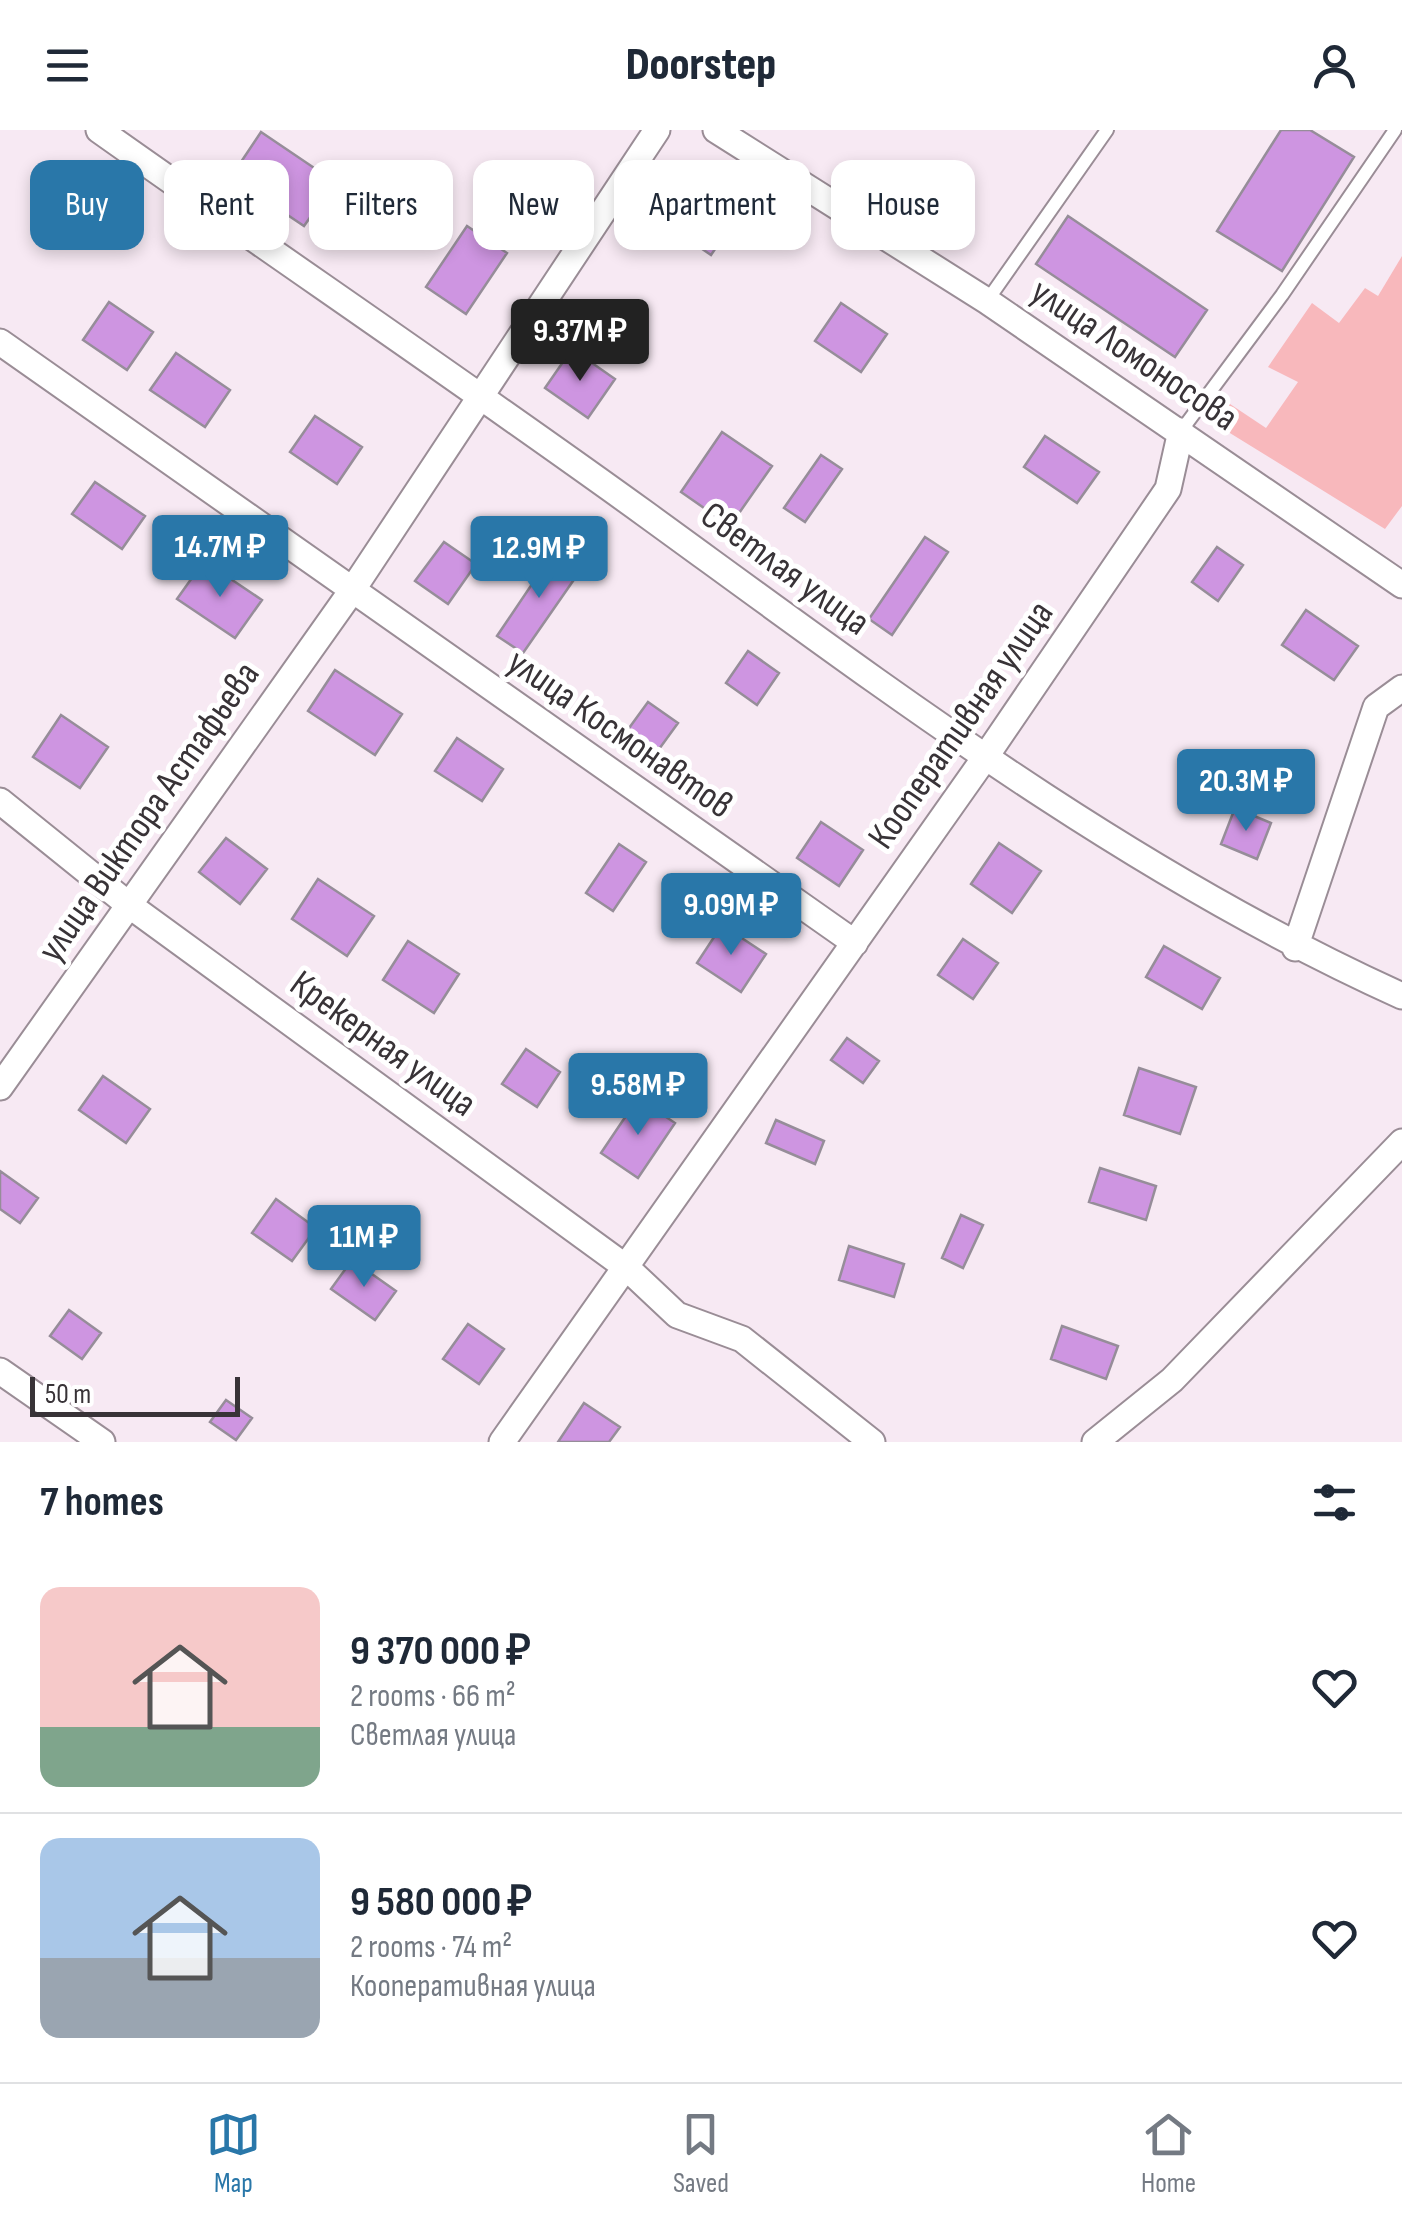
<!DOCTYPE html>
<meta charset="utf-8">
<style>
body{margin:0;font-family:"Sofia Sans Condensed",sans-serif;background:#f6f6f7;color:#1f2937;height:100vh;display:flex;flex-direction:column;font-size:38px;white-space:nowrap}
*{box-sizing:border-box;margin:0}
p{font-size:32px;color:#747a83}
.icon{flex:none;width:55px;height:55px;fill:none;stroke:currentColor;stroke-width:2;stroke-linecap:round;stroke-linejoin:round}
.map{position:relative;height:1312px;overflow:hidden}
.panel{display:flex;flex-direction:column;background:#fff;flex:1}
.panel>*{flex:none}
.guide{position:absolute;left:30px;top:30px;width:1342px;height:90px;display:flex;gap:20px}
.scale{position:absolute;left:30px;bottom:25px;width:210px;box-sizing:border-box;padding-left:10px;border:5px solid #383337;border-top:0;font-size:28px;line-height:35px;white-space:nowrap;color:#383337;-webkit-text-stroke:8px #fff;paint-order:stroke}
.price{position:absolute;translate:-50% -85px;padding:0 22px;border-radius:10px;background:#2977a9;color:#fff;font-size:32px;line-height:65px;filter:drop-shadow(0 2px 5px #0008)}
.price::after{content:'';position:absolute;left:50%;top:60px;width:30px;height:22px;margin-left:-15px;background:inherit;clip-path:polygon(0 0,100% 0,50% 100%)}
.price.current{background:#222;color:#fff}
ul{padding:0;list-style:none}
li{display:flex;align-items:center;gap:30px;height:250px;padding:0 40px}
li+li{border-top:2px solid #e0e1e3}
li span{display:grid;place-items:center;flex:none;width:280px;height:200px;border-radius:20px;color:#555}
li>.icon{margin-inline-start:auto}
span .icon{width:120px;height:120px;fill:#fffc;stroke-width:1}
li b{font-size:42px}
h2{display:flex;justify-content:space-between;align-items:center;height:120px;padding:0 40px;font-size:42px}
.tag{padding:0 35px;border-radius:20px;background:#fff;box-shadow:0 5px 15px #0003;font-size:35px;line-height:90px}
.tag.current{background:#2977a9;color:#fff}
header{display:flex;justify-content:space-between;align-items:center;height:130px;padding:0 40px;background:#fff;font-size:45px;font-weight:800}
.tab-bar{display:flex;justify-content:space-around;align-items:center;height:140px;border-top:2px solid #e0e1e3;background:#fff;font-size:28px;color:#747a83}
.tab-bar a{display:grid;justify-items:center;gap:5px}
.tab-bar .current{color:#2977a9}
.map>svg:first-child{display:block}
</style>
<header><svg class="icon" aria-label="menu" viewBox="0 0 24 24"><path d="M4 6h16M4 12h16M4 18h16"/></svg>Doorstep<svg class="icon" aria-label="person" viewBox="0 0 24 24"><circle cx="12" cy="8" r="4"/><path d="M4 21q1-7 8-7t8 7"/></svg></header>
<div class="map">
<svg width="1402" height="1312" viewBox="0 0 1402 1312">
<rect width="100%" height="100%" fill="#f7e9f3"/>
<!-- green -->
<path fill="#f8b8bc" d="M1402,126v250l-17,23 -173,-107 15,-20 39,26 32,-46 -30,-15 44,-64 27,20 26,-35 13,8z"/>
<!-- building -->
<path fill="#ce95e1" stroke="#968d99" stroke-width="2.5" d="M1281,0h29l44,27 -72,114 -65,-40z
M261,2l74,50 -31,44 -73,-49z
M507,33l46,31 -19,27 -45,-31z
M695,73l35,24 -19,28 -35,-24z
M1068,86l139,94 -32,47 -139,-93z
M467,96l40,27 -41,61 -40,-27z
M109,172l44,30 -26,38 -44,-30z
M841,173l46,31 -26,38 -46,-31z
M572,219l43,30 -27,39 -43,-30z
M176,223l54,37 -25,37 -55,-37z
M315,286l47,31 -25,37 -47,-32z
M722,302l50,34 -42,60 -49,-34z
M1045,306l54,36 -22,31 -53,-36z
M821,325l21,14 -37,53 -21,-14z
M95,352l50,34 -23,33 -50,-35z
M925,407l23,15 -56,83 -23,-16z
M444,412l32,22 -28,40 -33,-23z
M1217,417l26,18 -25,36 -26,-19z
M555,420l27,18 -59,85 -26,-17z
M204,431l58,39 -27,38 -58,-39z
M1306,480l52,36 -24,34 -52,-35z
M748,521l31,22 -22,32 -31,-22z
M335,540l67,44 -27,41 -67,-44z
M648,572l30,21 -24,33 -30,-21z
M61,585l47,32 -28,41 -47,-31z
M457,608l46,31 -21,32 -47,-30z
M1235,678l36,15 -14,36 -36,-15z
M821,692l42,28 -24,36 -42,-28z
M226,708l41,31 -27,35 -41,-32z
M999,713l42,28 -29,42 -41,-29z
M619,714l27,18 -33,49 -27,-18z
M318,749l56,37 -27,40 -55,-37z
M722,795l44,29 -25,38 -44,-29z
M963,809l35,24 -25,36 -35,-24z
M408,811l51,33 -25,39 -51,-33z
M1164,816l56,32 -18,31 -56,-32z
M847,908l32,23 -16,22 -32,-23z
M526,919l34,23 -23,35 -35,-23z
M1139,938l57,19 -16,47 -56,-19z
M103,946l47,33 -24,34 -47,-33z
M638,968l37,25 -37,55 -37,-25z
M776,990l48,21 -9,23 -49,-21z
M1100,1038l56,18 -10,34 -57,-18z
M0,1041l38,27 -18,25 -20,-14z
M276,1069l40,29 -24,33 -40,-28z
M961,1085l22,10 -20,43 -21,-10z
M849,1116l55,18 -10,33 -55,-17z
M352,1130l44,31 -21,29 -44,-31z
M69,1180l32,23 -19,26 -32,-23z
M468,1194l36,25 -25,35 -36,-25z
M1062,1196l56,20 -12,33 -55,-20z
M226,1270l26,18 -16,22 -26,-18z
M584,1273l36,24 -11,15h-51z"/>
<g fill="none" stroke-linecap="round" stroke-linejoin="round">
<!-- lane casing -->
<g stroke="#9a8d96" stroke-width="16">
<path id="lane" d="M987,171l120,-171
M1181,301l101,-136 113,-165"/>
</g>
<!-- street casing -->
<g stroke="#9a8d96" stroke-width="29">
<path id="street" d="M99,0c182,129 367,254 548,385 241,175 482,358 755,481
M716,0l271,171 415,284
M0,212l855,601
M0,671l129,104 498,363 50,47 65,24 130,103
M1295,818l81,-241 26,-19
M0,957l351,-495 306,-462
M0,1241l102,71
M502,1312l482,-683 184,-270 13,-58
M1095,1312l77,-62 230,-238"/>
</g>
<!-- lane -->
<use href="#lane" stroke="#fff" stroke-width="12"/>
<!-- street -->
<use href="#street" stroke="#fff" stroke-width="25"/>
</g>
<g text-anchor="middle" dominant-baseline="central" stroke-width="10" stroke-linejoin="round" paint-order="stroke">
<!-- street labels -->
<g font-size="38" fill="#383337" stroke="#fff">
<text transform="translate(1134 225) rotate(34)">улица Ломоносова</text>
<text transform="translate(785 439) rotate(36)">Светлая улица</text>
<text transform="translate(961 595) rotate(-55)">Кооперативная улица</text>
<text transform="translate(620 604) rotate(35)">улица Космонавтов</text>
<text transform="translate(149 682) rotate(-55)">улица Виктора Астафьева</text>
<text transform="translate(383 914) rotate(36)">Крекерная улица</text>
</g>
</g>
</svg>
<div class="scale">50 m</div>
<b class="price current" style="left:580px;top:254px">9.37M ₽</b>
<b class="price" style="left:220px;top:470px">14.7M ₽</b>
<b class="price" style="left:539px;top:471px">12.9M ₽</b>
<b class="price" style="left:1246px;top:704px">20.3M ₽</b>
<b class="price" style="left:731px;top:828px">9.09M ₽</b>
<b class="price" style="left:638px;top:1008px">9.58M ₽</b>
<b class="price" style="left:364px;top:1160px">11M ₽</b>
<div class="guide">
<a class="tag current">Buy</a>
<a class="tag">Rent</a>
<a class="tag">Filters</a>
<a class="tag">New</a>
<a class="tag">Apartment</a>
<a class="tag">House</a>
</div>
</div>
<section class="panel">
<h2>7 homes<svg class="icon" aria-label="filters" viewBox="0 0 24 24"><path d="M4 7h16M4 17h16"/><circle cx="9" cy="7" r="2"/><circle cx="15" cy="17" r="2"/></svg></h2>
<ul>
<li><span style="background:linear-gradient(#f6c9c9 70%,#7fa58c 0)"><svg class="icon" aria-label="home" viewBox="0 0 24 24"><path d="M3 11l9-7 9 7M6 9v11h12V9"/></svg></span><div><b>9 370 000 ₽</b><p>2 rooms · 66 m²</p><p>Светлая улица</p></div><svg class="icon" aria-label="heart" viewBox="0 0 24 24"><path d="M12 20l-8-8c-3-5 5-10 8-4 3-6 11-1 8 4z"/></svg></li>
<li><span style="background:linear-gradient(#a9c7e8 60%,#9aa5b1 0)"><svg class="icon" aria-label="home" viewBox="0 0 24 24"><path d="M3 11l9-7 9 7M6 9v11h12V9"/></svg></span><div><b>9 580 000 ₽</b><p>2 rooms · 74 m²</p><p>Кооперативная улица</p></div><svg class="icon" aria-label="heart" viewBox="0 0 24 24"><path d="M12 20l-8-8c-3-5 5-10 8-4 3-6 11-1 8 4z"/></svg></li>
</ul>
</section>
<nav class="tab-bar">
<a class="current"><svg class="icon" aria-label="map" viewBox="0 0 24 24"><path d="M3 6l6-2 6 2 6-2v14l-6 2-6-2-6 2zM9 4v14M15 6v14"/></svg>Map</a>
<a><svg class="icon" aria-label="saved" viewBox="0 0 24 24"><path d="M7 4h10v16l-5-4-5 4z"/></svg>Saved</a>
<a><svg class="icon" aria-label="home" viewBox="0 0 24 24"><path d="M3 11l9-7 9 7M6 9v11h12V9"/></svg>Home</a>
</nav>
